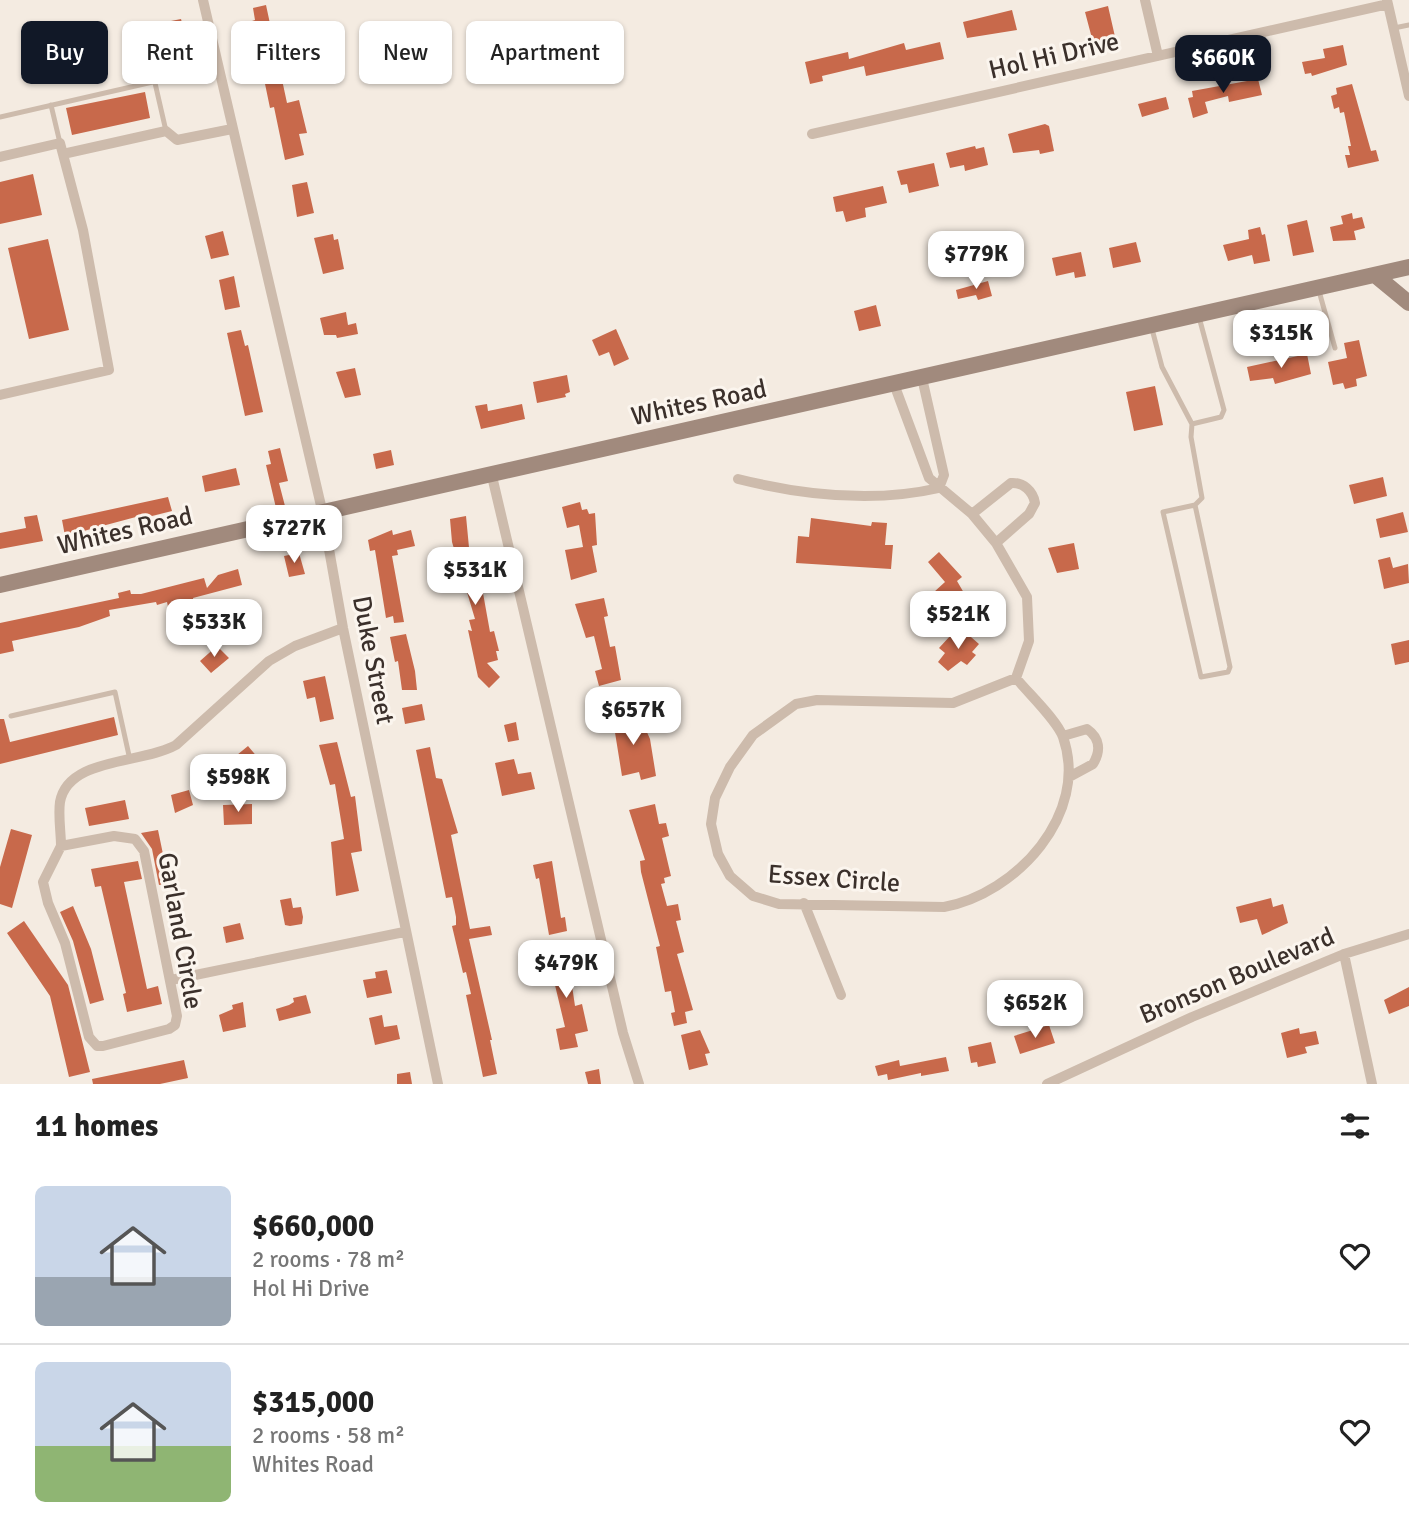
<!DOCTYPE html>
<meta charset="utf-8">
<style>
body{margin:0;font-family:Signika,sans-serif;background:#f6f6f6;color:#222;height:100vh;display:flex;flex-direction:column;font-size:26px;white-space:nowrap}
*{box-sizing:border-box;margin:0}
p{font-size:23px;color:#767676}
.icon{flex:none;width:38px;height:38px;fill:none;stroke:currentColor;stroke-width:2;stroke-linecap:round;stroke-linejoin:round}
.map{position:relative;height:1084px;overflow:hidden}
.drawer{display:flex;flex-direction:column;background:#fff;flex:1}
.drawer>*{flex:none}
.guide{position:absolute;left:21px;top:21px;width:700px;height:63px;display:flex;gap:14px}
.price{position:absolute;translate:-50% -60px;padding:0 16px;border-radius:14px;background:#fff;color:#222;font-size:23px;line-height:46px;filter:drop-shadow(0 2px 4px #0008)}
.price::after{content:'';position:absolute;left:50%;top:42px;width:21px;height:16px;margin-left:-10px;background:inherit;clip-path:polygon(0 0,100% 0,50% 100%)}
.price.selected{background:#111827;color:#fff}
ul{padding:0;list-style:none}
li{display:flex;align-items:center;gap:21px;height:175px;padding:0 35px}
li+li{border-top:2px solid #e0e0e0}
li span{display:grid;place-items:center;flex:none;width:196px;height:140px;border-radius:10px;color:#555}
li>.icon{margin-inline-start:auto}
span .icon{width:84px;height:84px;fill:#fffc;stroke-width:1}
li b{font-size:30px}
h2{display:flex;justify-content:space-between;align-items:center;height:84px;padding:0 35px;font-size:30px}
.pill{padding:0 24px;border-radius:10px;background:#fff;box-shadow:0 2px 5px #0004;font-size:24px;line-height:63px}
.pill.selected{background:#111827;color:#fff}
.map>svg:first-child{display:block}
</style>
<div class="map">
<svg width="1409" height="1084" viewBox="0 0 1409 1084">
<rect width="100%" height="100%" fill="#f4ebe1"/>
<!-- building -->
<path fill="#c8694b" d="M266,5l21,98 12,-3 8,33 -8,1 5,21 -19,5 -11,-53 -4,1 -18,-87 3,-1 -2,-12z
M1108,6l8,35 -22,5 -9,-34z
M1012,10l5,20 -50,8 -4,-16z
M181,19l4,15 -20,5 -4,-16z
M940,42l4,17 -78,17 -2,-10 -42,10 1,5 -13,3 -5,-22 43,-10 1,7 55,-16 2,7z
M1343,45l4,20 -35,11 -1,-3 -6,1 -3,-12 23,-4 -2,-9z
M1258,79l4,16 -33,7 -1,-6 -23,6 3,11 -15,5 -5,-20 5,-1 -1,-6z
M1352,84l19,67 5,-1 3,11 -31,7 -3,-13h5l-2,-9h3l-7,-34 -4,1 -1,-6 -5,2 -3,-13 6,-2 -1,-6z
M145,92l5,26 -78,17 -6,-27z
M1166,97l3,12 -27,8 -4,-13z
M1045,124l4,2 5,25 -14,3 -1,-4 -26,3 -5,-19z
M975,146l1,3 8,-2 4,18 -23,6 -1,-6 -14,3 -4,-15z
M934,163l5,23 -30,7 -2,-9 -6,1 -4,-14z
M33,174l9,41 -42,9v-42z
M307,182l7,31 -17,4 -5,-32z
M883,186l4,17 -22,5 1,9 -20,5 -3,-11 -7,1 -3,-15z
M1352,213l1,6 9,-2 3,11 -11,3 2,9 -23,1 -3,-14 13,-3 -2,-8z
M1307,220l7,32 -21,4 -6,-31z
M1260,227l2,8 3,-1 5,27 -16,3 -2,-9 -24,6 -5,-16 26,-6 -1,-9z
M223,231l6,24 -18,4 -6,-23z
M333,234l1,6 4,-1 6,30 -21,5 -9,-36z
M48,239l21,91 -40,9 -21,-91z
M1136,242l5,20 -28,6 -4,-20z
M1081,252l5,24 -11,2 -1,-6 -18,4 -4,-18z
M234,276l6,31 -15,3 -6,-30z
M988,281l4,15 -14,4 -2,-5 -18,4 -2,-9z
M876,305l5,21 -22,5 -5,-20z
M346,312l2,13 8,-2 2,11 -21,4 -1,-3h-12l-4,-17z
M616,329l13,30 -15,7 -5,-14 -10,4 -7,-16z
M241,330l4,16 3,-1 15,67 -18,4 -18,-83z
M1359,340l8,36 -11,3 1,7 -12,3 -2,-6 -10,2 -5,-23 19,-4 -3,-15z
M1307,354l4,20 -36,10 -2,-6 -23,3 -3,-14z
M355,368l6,27 -16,3 -9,-26z
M567,375l3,17 -5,2 1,3 -29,6 -4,-21z
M1155,386l8,39 -29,6 -8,-39z
M487,404l1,7 34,-7 3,15 -44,10 -6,-23z
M280,448l8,33 -9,2 6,23 -9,2 -10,-43 5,-1 -3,-13z
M391,450l3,15 -18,4 -3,-15z
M236,468l4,17 -35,7 -3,-16z
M1383,477l4,19 -33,8 -5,-19z
M168,497l4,14 -24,6 -1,-3 -82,22 -3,-16z
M580,502l2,8 5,-1 2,5 6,-1 2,32 -5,1 5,26 -26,8 -6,-30 18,-3 -4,-22 -12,3 -5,-21z
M1403,512l5,20 -28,6 -4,-19z
M37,515l6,26 -43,8v-16l26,-5 -2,-11z
M466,516l4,42 6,25 5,-1 9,50 4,-1 5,20h-3l2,9 -11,3 13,14 -11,11 -11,-11 -10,-47 4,1 -3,-11 6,-1 -23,-77 -2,-23z
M811,518l60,8 1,-4 15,1 -2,22h8l-2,24 -95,-6 2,-27 11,1z
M392,530l1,5 18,-5 4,16 -18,4 1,5 -6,1 12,66 -10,1 -1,-7 -7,2 -11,-68 -5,1 -2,-11z
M1074,543l5,26 -22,4 -9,-25z
M939,552l23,25 -5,4 7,12 -7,7 -5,-5 -8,7 -10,-10 11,-10 -17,-20z
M299,553l6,21 -16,3 -5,-21z
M1390,557l3,11 15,-4 1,19 -25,6 -6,-29z
M238,569l4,16 -49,13 1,7 -25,6 -2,-9 -10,3 -1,-3 -47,8 1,6 -31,11 -67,14 2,10 -14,3v-31l119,-25 -1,-5 12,-3 1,4h10l63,-16 3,10 11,-13z
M604,598l4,18 -4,1 6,30 5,-1 6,34 -22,6 -4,-15 7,-2 -8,-33 -8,2 -11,-34z
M964,631l15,13 -7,8 4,3 -9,10 -6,-4 -13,10 -10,-9 7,-9 -6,-5 12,-13 5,5z
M406,634l9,37 2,19h-15l-4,-29 -3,1 -5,-25z
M1409,640v22l-14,3 -4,-21z
M217,646l12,12 -18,15 -11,-12z
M325,676l9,43 -14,3 -5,-25 -8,2 -4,-18z
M422,704l3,16 -20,4 -3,-16z
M630,710l5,23 11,-3 4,9 6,37 -15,4 -2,-8 -17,4 -10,-62z
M114,717l4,18 -118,29v-45h4l6,23z
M516,722l3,18 -11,2 -4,-17z
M337,742l14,55 4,-1 7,55 -11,2 8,38 -23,5 -5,-54 13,-3 -9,-55 -5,1 -11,-40z
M248,746l11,13 -13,9 -9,-13z
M430,747l6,31 6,1 16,54 -7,2 19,94 20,-3 2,9 -23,4 23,101h-2l7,34 -14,3 -17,-82 5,-1 -5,-22 -3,1 -11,-47 4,-1v-8l-4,-20 -6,1 -30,-148z
M514,759l4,15 13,-2 4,17 -33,7 -7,-33z
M189,790l4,15 -18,8 -4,-18z
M125,800l4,19 -40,7 -4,-18z
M252,804v20l-28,1 -1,-20z
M655,804l4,20 7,-1 3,13 -7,2 9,38 -7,2 1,5 -4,1 6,22 11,-2 3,16 -5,1 8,31 -7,2 16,56 -8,2 2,11 -13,3 -3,-13 4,-1 -4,-21 -6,1 -9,-45 4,-1 -19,-74 -1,-11 5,-1 -16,-50z
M11,829l21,6 -20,73 -12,-4v-37z
M158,830l11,53 -10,2 -7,-36 -11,-16z
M138,861l4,18 -18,3 23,107 11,-3 4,18 -35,8 -4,-18 3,-1 -25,-107 -6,1 -4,-18z
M552,861l9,57 4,-1 2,14 -18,4 -10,-57 -3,1 -3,-14z
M291,898l2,10 8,-1 2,10 -1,7 -12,2 -5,-1 -5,-25z
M1271,898l2,9 10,-3 5,19 -26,12 -5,-16 -17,4 -4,-16z
M73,906l18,43 13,51 -14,4 -17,-63 -13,-29z
M24,921l44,64 22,87 -21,5 -19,-81 -43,-63z
M240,923l4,16 -18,4 -3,-16z
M562,952l2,11 10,-2 3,17 -6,1 4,27 7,-2 6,27 -13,3 3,13 -18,3 -4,-21 9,-2 -11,-46h-5l-4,-26z
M387,970l5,23 -25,5 -4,-18 13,-2 -1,-6z
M1409,987v19l-20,8 -5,-14z
M306,995l5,18 -32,8 -3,-12 13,-4 5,-3 -1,-4z
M243,1002l3,25 -23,5 -4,-17 14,-6 -1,-4z
M382,1015l2,12 13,-2 3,14 -25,6 -6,-27z
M1049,1025l6,18 -35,11 -6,-18z
M1299,1028l1,6 16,-3 3,13 -14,3 2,6 -20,5 -6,-25z
M700,1030l10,23 -5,1 3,11 -19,5 -8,-35z
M991,1042l5,21 -18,4 -1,-5 -6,1 -3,-16z
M946,1057l3,14 -28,5v-3l-33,7 -1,-6 -9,2 -3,-10 24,-6 1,6z
M184,1060l4,18 -28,6h-67l-1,-5z
M599,1069l2,15h-13l-3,-12z
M410,1072l2,12h-15v-10z"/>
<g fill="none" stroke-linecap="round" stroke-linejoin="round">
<!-- lane -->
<path stroke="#cdbbac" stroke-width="5" d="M1394,28l15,-3
M155,83l11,48
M51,105l9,38
M0,117l218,-50
M1319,291l16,57
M1152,329l10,38 30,57 29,-7 3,-7 -25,-93
M1192,424l-1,13 11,61 -7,7 -32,7 38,165 27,-5 2,-5 -35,-162
M11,716l104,-24 15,68"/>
<!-- street -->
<path stroke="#cdbbac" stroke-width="10" d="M203,0l119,510 21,118 95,456
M1145,0l13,56
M1387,0l22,96
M812,134l576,-130
M63,154l103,-23 11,9 55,-11
M0,157l60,-14 23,87 26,140 -109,25
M922,378l22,97 -5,13
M894,384l35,94 43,36 24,29 31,54 2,44 -13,37
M491,472l132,561 16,51
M738,479c64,16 136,24 201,9
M972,514l39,-31c12,-1 22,8 24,20l-6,11 -33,29
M1016,678c12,15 41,42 47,59 27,77 -47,157 -119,170l-165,-3 -26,-8 -23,-20 -12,-22 -7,-30 4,-26 15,-31 23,-32 43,-31 21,-4 136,3z
M1063,736l24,-7c13,9 14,22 6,35l-24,13
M114,836l21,3 9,12 33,165 -2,9 -6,4 -66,17h-6l-8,-9 -24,-94 -17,-40 -5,-21 18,-36z
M61,846c0,-14 -3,-30 -1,-44 8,-45 82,-38 116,-57l93,-84 26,-15 48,-18
M804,903l37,92
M1344,954l28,130
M171,980l233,-48
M1047,1084l145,-67 152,-63 65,-20"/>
<!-- secondary -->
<path stroke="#a18a7d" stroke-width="16" d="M1375,275l34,28
M0,585l1409,-318"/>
</g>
<g text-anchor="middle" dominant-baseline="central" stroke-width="6" stroke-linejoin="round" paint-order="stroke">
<!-- street labels -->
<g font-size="26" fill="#3b302b" stroke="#fbf5ee">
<text transform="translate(1054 56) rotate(-13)">Hol Hi Drive</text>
<text transform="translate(699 403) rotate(-12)">Whites Road</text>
<text transform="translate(125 531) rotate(-13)">Whites Road</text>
<text transform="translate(373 660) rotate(79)">Duke Street</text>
<text transform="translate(834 879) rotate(4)">Essex Circle</text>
<text transform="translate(180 931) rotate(80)">Garland Circle</text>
<text transform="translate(1237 976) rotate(-23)">Bronson Boulevard</text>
</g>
</g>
</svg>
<b class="price selected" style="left:1223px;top:95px">$660K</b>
<b class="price" style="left:976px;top:291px">$779K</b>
<b class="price" style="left:1281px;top:370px">$315K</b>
<b class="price" style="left:294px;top:565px">$727K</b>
<b class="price" style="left:475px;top:607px">$531K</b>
<b class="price" style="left:958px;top:651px">$521K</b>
<b class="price" style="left:214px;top:659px">$533K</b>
<b class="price" style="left:633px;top:747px">$657K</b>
<b class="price" style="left:238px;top:814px">$598K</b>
<b class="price" style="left:566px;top:1000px">$479K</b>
<b class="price" style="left:1035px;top:1040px">$652K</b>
<div class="guide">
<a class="pill selected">Buy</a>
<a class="pill">Rent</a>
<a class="pill">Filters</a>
<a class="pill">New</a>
<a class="pill">Apartment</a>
</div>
</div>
<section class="drawer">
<h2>11 homes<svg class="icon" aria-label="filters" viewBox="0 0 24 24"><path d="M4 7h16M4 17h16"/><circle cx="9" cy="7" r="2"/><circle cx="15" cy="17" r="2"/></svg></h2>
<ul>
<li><span style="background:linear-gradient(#c9d6e8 65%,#9aa5b1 0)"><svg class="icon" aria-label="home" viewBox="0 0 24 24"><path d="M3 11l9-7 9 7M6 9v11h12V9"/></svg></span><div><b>$660,000</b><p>2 rooms · 78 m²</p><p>Hol Hi Drive</p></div><svg class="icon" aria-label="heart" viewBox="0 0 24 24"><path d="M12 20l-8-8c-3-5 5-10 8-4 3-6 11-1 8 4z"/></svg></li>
<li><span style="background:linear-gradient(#c9d6e8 60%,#8fb573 0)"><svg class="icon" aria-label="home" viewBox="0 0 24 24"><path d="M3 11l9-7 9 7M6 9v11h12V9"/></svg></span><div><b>$315,000</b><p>2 rooms · 58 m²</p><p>Whites Road</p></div><svg class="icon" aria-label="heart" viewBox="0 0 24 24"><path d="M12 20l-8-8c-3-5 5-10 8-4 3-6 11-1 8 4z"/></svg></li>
</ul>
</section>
